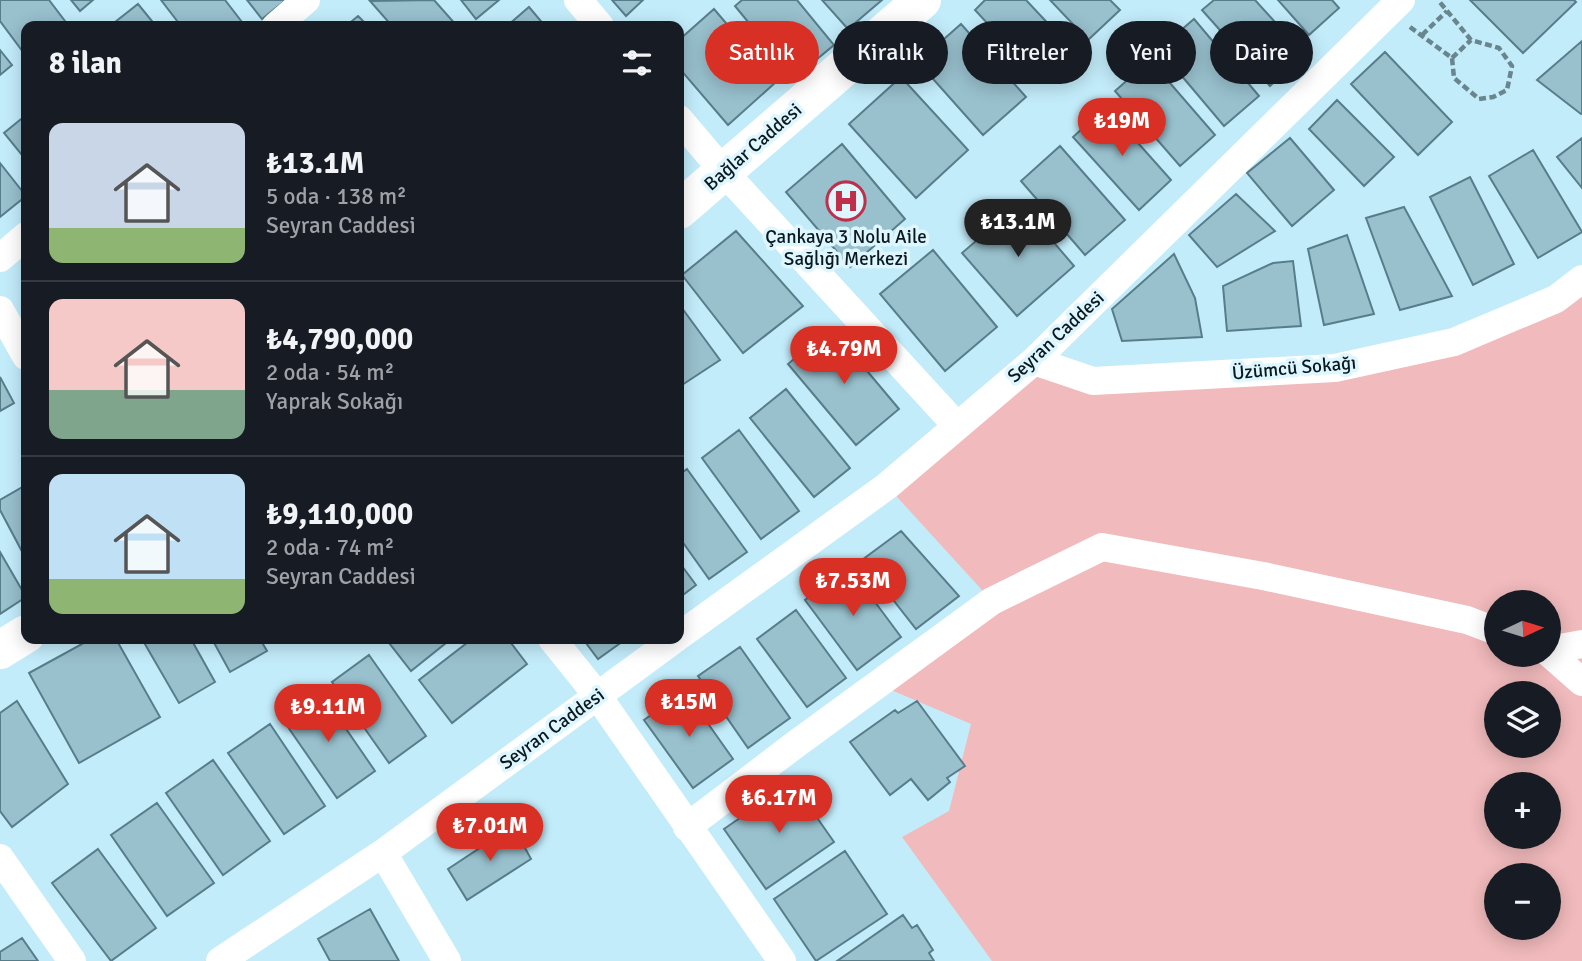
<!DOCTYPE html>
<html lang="tr">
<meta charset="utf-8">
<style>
body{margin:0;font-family:Signika,sans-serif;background:#20242c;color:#f1f3f6;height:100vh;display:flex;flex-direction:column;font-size:26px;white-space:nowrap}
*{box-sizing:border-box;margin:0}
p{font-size:23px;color:#9ea1a6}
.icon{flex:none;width:38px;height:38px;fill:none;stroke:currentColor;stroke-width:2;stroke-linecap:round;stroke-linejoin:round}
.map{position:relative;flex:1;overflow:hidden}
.sheet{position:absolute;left:21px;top:21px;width:663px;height:623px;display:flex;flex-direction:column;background:#171b24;border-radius:14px;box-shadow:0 4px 18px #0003}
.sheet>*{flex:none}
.guide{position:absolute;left:705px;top:21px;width:665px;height:63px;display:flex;gap:14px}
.needle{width:46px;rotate:86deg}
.controls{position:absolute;left:1484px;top:590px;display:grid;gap:14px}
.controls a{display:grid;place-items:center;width:77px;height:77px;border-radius:50%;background:#171b24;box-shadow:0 4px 18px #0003;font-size:35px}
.price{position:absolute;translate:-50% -60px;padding:0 16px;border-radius:24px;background:#d93025;color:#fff;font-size:23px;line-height:46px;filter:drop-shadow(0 2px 4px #0008)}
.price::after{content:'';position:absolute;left:50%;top:42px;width:21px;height:16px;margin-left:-10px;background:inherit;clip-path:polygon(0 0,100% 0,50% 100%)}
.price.current{background:#222;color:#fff}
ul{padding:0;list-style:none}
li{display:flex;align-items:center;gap:21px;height:175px;padding:0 28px}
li+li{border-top:2px solid #363941}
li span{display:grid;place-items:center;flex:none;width:196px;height:140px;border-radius:14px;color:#555}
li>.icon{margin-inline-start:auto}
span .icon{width:84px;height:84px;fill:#fffc;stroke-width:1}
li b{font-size:30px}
h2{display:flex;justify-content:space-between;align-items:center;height:84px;padding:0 28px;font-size:30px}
.pill{padding:0 24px;border-radius:32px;background:#171b24;box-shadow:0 4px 18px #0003;font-size:24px;line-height:63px}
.pill.current{background:#d93025;color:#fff}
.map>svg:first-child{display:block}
</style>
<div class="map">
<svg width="1582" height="961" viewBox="0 0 1582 961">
<rect width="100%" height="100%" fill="#c3ecfa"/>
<!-- green -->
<path fill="#f1babc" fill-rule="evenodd" d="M1582,279v682h-590l-90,-124 47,-26 22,-87 -94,-40 115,-83 -105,-115 147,-125 59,20 361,-39zM1496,602h53v52h-53zM1496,693h53v53h-53zM1496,784h53v52h-53zM1496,875h53v53h-53z"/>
<!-- building -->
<path fill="#98c0cd" stroke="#587d8a" stroke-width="2" d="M0,0h49l19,25 -42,1v30l-26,-35z
M71,0h22l-13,11z
M161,0h64l20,26h-64z
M247,0h39l-24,19z
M434,0l23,26h-65l-22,-25z
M461,0h38l-23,19z
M612,0h31l-17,16z
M742,0h55l37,45 -40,33 -59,-72z
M822,0h60l-34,29z
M985,0h41l46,49 -33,30 -64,-69z
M1050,0h60l10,10 -32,30z
M1214,0h41l50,55 -35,31 -68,-76z
M1278,0h54l7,8 -30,27z
M1470,0h104l2,2 -53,51z
M138,4l18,22h-46z
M529,7l16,19h-38z
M714,9l62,73 -48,43 -49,-57v-28z
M358,16l10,10h-22z
M1194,19l65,77 -35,30 -65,-77z
M961,24l65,73 -43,38 -65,-73z
M1582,41v72l-1,1 -44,-34z
M0,50l12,15 -12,10z
M1385,52l67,70 -34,33 -67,-71z
M1150,60l65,75 -35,31 -65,-75z
M901,77l67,73 -52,48 -67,-74z
M1337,100l57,57 -30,29 -55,-57z
M1106,107l65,73 -32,30 -66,-73z
M26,115v45l-22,-27z
M1290,138l44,52 -42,36 -45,-53z
M1582,138v50l-25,-31z
M842,144l63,75 -55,48 -64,-75z
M1060,146l65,74 -40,35 -64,-74z
M1533,150l49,82 -44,26 -49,-82z
M0,163l26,33 -26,21z
M1470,177l44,87 -41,21 -43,-88z
M1236,194l39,37 -58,36 -28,-32z
M1020,203l54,63 -57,50 -55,-63z
M1404,207l48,89 -52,14 -34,-92z
M736,231l67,75 -60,47 -61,-78z
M1347,235l27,79 -50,11 -16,-76z
M933,250l64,77 -52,44 -65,-77z
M1174,254l21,44 7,39 -80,4 -10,-32z
M1293,261l8,65 -74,5 -4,-45 50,-23z
M679,304l41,56 -41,27z
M831,328l68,81 -43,36 -68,-81z
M0,377l14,26 -14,8z
M786,389l64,79 -36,29 -64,-79z
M739,430l60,81 -38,28 -59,-81z
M687,469l60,83 -38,27 -30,-42v-62z
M26,485v74l-26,-49v-10z
M901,531l58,65 -43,33 -54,-69z
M0,552l26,45 -26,17z
M679,562l17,23 -17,13z
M849,567l52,70 -44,33 -52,-70z
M796,610l50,68 -39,29 -50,-68z
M91,639h25l44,78 -81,46 -50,-90z
M142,639h49l24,43 -36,21z
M212,639h48l7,12 -37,21z
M386,639h65l-40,32z
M472,639h36l19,25 -75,59 -33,-43z
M583,639h43l-28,20z
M740,647l50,71 -42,30 -50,-72z
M369,655l57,81 -37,27 -57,-81z
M320,691l55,80 -38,27 -56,-81z
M685,691l48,68 -40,29 -49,-68z
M17,701l51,83 -56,43 -12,-16v-98z
M917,701l48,65 -18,12 3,4 -22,18 -17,-21 -21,16 -40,-53 45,-32 3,3z
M270,724l55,82 -41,28 -56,-81z
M213,760l57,81 -47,34 -57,-82z
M792,782l42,60 -68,47 -42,-60z
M157,803l57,80 -47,33 -56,-81z
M513,826l18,33 -64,41 -19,-31z
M98,849l58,79 -45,33 -59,-78z
M845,851l42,63 -71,47 -42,-62z
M370,909l29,52h-69l-12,-22z
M903,915l9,13 5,-3 16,25 -4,3 5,8h-97z
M22,938l16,23h-38v-9z"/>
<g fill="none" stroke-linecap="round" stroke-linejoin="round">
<!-- path -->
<path stroke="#69858e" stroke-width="4.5" stroke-dasharray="7 3.5" stroke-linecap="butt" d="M1410,27l42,31 2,20 25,21 14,-2 14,-7 5,-24 -13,-18 -28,-8 -33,-40
M1422,35l25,-24
M1452,58l19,-18"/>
<!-- minor -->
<path stroke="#fff" stroke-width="28" d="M578,0l22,26
M276,26l30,-26
M679,119l45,53 233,254
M0,258l26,-22
M0,310l26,46
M1034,361l59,20 242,-13 119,-26 102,-43 26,-20
M679,636l208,-150 147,-125 367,-361
M552,639l45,56 185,266
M1549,650l33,-6
M1549,653l33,29
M687,827l109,-83 196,-143 110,-54 161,29 204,44 29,11
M383,853l64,108
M0,858l72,103
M220,961l163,-108 292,-214"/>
<!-- secondary -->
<path stroke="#fff" stroke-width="38" d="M679,210l243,-210
M0,650l26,-16"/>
</g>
<!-- icons -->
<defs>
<g id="hospital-ring" transform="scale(2.0125)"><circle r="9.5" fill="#def6ff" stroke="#bf2f4a" stroke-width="1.5"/><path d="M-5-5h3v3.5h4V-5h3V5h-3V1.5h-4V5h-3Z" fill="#bf2f4a"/></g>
</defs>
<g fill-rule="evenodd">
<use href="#hospital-ring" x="846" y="201"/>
</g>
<g text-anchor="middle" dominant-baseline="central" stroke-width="7" stroke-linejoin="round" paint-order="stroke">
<!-- street labels -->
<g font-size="19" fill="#0a191e" stroke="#def6ff">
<text transform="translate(753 147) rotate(-41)">Bağlar Caddesi</text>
<text transform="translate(1056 337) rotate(-43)">Seyran Caddesi</text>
<text transform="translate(1294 368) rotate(-5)">Üzümcü Sokağı</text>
<text transform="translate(552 729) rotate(-36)">Seyran Caddesi</text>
</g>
<!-- poi labels -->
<g font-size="19" fill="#0a191e" stroke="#def6ff">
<text x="846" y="237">Çankaya 3 Nolu Aile<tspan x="846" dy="22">Sağlığı Merkezi</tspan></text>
</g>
</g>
</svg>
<div class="controls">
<a><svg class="needle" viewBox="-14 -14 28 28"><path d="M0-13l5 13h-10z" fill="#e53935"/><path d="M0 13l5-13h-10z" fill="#9ea1a6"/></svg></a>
<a><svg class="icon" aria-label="layers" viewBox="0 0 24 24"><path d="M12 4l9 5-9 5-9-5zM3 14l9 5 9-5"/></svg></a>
<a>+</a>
<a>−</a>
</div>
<b class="price" style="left:1122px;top:158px">₺19M</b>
<b class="price current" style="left:1018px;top:259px">₺13.1M</b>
<b class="price" style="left:844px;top:386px">₺4.79M</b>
<b class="price" style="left:853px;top:618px">₺7.53M</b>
<b class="price" style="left:689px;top:739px">₺15M</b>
<b class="price" style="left:328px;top:744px">₺9.11M</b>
<b class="price" style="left:779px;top:835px">₺6.17M</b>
<b class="price" style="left:490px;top:863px">₺7.01M</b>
<div class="guide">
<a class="pill current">Satılık</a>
<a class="pill">Kiralık</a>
<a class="pill">Filtreler</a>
<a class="pill">Yeni</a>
<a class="pill">Daire</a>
</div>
<section class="sheet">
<h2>8 ilan<svg class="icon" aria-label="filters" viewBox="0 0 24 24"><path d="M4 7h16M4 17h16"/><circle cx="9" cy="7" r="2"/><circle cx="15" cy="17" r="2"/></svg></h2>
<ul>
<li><span style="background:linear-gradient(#c9d6e8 75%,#8fb573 0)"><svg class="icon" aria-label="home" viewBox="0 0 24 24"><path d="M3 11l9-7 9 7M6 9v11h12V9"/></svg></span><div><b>₺13.1M</b><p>5 oda · 138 m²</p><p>Seyran Caddesi</p></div></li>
<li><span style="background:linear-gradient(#f6c9c9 65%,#7fa58c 0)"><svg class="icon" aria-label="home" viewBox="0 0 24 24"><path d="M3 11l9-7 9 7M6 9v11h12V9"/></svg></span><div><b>₺4,790,000</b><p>2 oda · 54 m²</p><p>Yaprak Sokağı</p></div></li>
<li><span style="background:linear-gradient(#bfe0f5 75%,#8fb573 0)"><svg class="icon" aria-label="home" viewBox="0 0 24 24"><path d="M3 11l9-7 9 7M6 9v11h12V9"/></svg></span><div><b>₺9,110,000</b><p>2 oda · 74 m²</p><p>Seyran Caddesi</p></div></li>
</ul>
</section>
</div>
